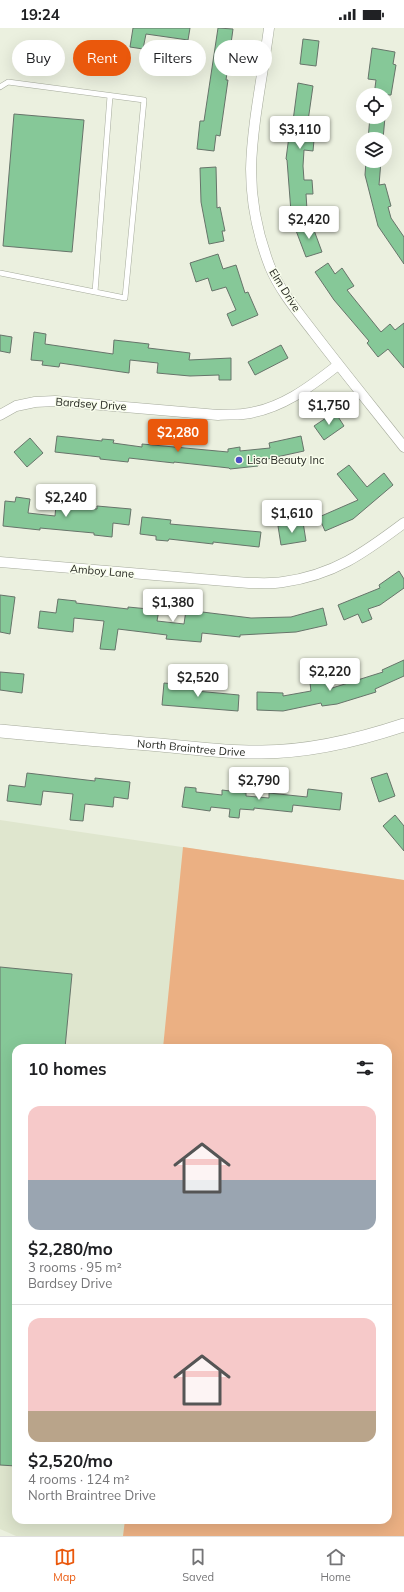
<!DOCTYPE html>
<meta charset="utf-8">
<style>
body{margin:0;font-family:Mulish,sans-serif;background:#f2f2f2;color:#202124;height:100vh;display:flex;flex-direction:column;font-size:15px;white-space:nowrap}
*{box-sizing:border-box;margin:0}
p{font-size:13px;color:#757577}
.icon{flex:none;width:22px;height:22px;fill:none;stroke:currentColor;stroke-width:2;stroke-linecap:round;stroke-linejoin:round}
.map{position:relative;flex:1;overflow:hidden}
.panel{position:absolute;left:12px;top:1016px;width:380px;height:480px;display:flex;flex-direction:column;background:#fff;border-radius:12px;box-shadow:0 4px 16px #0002}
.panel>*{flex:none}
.guide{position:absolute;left:12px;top:12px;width:380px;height:36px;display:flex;gap:8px}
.buttons{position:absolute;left:356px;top:60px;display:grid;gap:8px}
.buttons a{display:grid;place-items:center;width:36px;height:36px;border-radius:50%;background:#fff;box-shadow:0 4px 16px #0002;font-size:20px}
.price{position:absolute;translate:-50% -34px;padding:0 9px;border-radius:4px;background:#fff;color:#222;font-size:13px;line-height:26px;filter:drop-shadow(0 1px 2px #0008)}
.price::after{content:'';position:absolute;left:50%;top:24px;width:12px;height:9px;margin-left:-6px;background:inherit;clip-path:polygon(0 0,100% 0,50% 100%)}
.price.current{background:#ea580c;color:#fff}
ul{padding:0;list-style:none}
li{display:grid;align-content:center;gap:8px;height:212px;padding:0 16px}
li+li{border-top:1px solid #e0e0e0}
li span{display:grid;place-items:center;height:124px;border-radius:12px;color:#555}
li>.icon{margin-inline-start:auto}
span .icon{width:72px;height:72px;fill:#fffc;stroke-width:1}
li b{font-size:17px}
h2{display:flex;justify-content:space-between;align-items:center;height:48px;padding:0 16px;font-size:17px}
.pill{padding:0 14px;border-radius:18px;background:#fff;box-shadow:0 4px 16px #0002;font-size:14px;line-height:36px}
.pill.current{background:#ea580c;color:#fff}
.status{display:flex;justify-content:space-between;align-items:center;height:28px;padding:0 20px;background:#fff;direction:ltr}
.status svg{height:11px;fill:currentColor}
.menu{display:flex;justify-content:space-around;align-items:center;height:56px;border-top:1px solid #e0e0e0;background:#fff;font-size:11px;color:#757577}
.menu a{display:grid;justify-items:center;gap:2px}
.menu .current{color:#ea580c}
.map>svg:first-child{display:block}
</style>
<div class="status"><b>19:24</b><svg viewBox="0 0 49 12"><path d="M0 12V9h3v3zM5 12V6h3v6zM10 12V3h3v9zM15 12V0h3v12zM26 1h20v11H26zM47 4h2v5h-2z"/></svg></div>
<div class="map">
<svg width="404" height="1508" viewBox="0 0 404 1508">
<rect width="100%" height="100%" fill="#ebf0df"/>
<!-- built -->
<path fill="#dfe6ce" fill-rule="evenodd" d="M0,792l404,60v656h-388l-16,-7zM16,1020h372v472h-372z"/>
<!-- green -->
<path fill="#ebb083" d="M183,819l221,33v656h-281l2,-16h263v-472h-225z"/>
<!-- building -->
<path fill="#86c898" stroke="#67746a" d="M133,0h57l-2,12 -42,-6 -3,15 -13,-2z
M218,0l15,1 -7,51h2l-8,56 -4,-1 -2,16 -17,-2 3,-28h4z
M303,11l16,2 -3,25 -16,-2z
M372,20l23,4 -2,12 3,1 -5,30h-17l2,-15 -8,-1z
M298,55l15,3 -6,42 8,1 -2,22 -9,-1 -1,16 1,14h8l1,14h-7l1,16 -16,2 -4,-52 -1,-1 3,-23h2z
M14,86l70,6 -12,132 -69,-6z
M370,89h15l-2,22h-15z
M366,133h15l-2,24 6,-1 6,22 -3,1 3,11 13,19v27l-26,-38 -13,-51z
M216,139l1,41 3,-1 5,24h-3l2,10 -15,3 -8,-42 -1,-34z
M311,194l11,30 -16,5 -11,-29z
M218,226l5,15 13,-4 9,28 3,-1 10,23 -26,11 -5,-12 9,-4 -10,-23 -14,4 -4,-13 -12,4 -6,-19z
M328,235l7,11 7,-6 12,18 -7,4 34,42 9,-8 5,6 9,-7v45l-16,-19 -10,8 -11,-14 2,-2 -35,-41 -19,-28z
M34,304l12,2 -1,10 68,10 1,-14 35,4 -1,4 42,5 -1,7 42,-2v22h-12v-5l-29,1 -33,-3 1,-10 -28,-3 -1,13 -69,-10 -1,4 -17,-2 1,-4 -12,-1z
M0,307l12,2 -2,16 -10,-2z
M281,317l7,13 -33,17 -7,-13z
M335,384l9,14 -20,14 -10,-14z
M57,408l45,5v-2l12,1 -1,3 29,4v-3l86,8v-3l12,-2v4l30,-3 -1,-5 32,-7 3,15 -46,10v5l-28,3 -1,-1 -55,-6v1l-45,-5 -1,4 -28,-3v-2l-45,-5z
M30,410l13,15 -16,14 -13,-15z
M349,437l18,22 17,-14 9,12 -40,34 -28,12 -6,-14 39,-17 -21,-26z
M16,469l14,2 -2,14 27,3 1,-11 41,4v-3l34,3 -2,16 -16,-2 -1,14 -18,-2v-2l-54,-5v2l-37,-4 2,-25 10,1z
M142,489l29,3 -1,4 91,8 -2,15 -46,-5v2l-44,-5 -1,2 -12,-1v-4l-16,-2z
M303,494l3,19 -25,4 -3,-19z
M399,543l5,8v9l-24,17 -12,4 4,10 -10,4 -4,-9 -14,6 -6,-15 42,-17 -1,-3z
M0,567l15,2 -5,37 -10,-2z
M58,571l18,2v2l52,6v-2l31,3 -2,11 27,3 2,-14 65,8 40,-1 32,-9 4,17 -31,7 -56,3v2l-38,-4 -1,9 -35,-3 1,-4 -49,-6 -3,21 -15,-1 4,-28 -30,-3 -1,14 -35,-4 2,-17 16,2z
M404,632v16l-29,13 1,3 -39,12 -15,2 -1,-3 -38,8 -26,-1v-18l26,1v3l28,-5 -1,-8 17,-3 2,9 54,-17 -1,-2z
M0,644l24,2 -2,19 -22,-3z
M164,655l32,3v5l43,4 -1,16 -76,-6z
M27,745l68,8v-3l35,4 -2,17 -14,-2 -1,10 -28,-3 -2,17 -13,-1 3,-26 -30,-3 -2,14 -34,-4 2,-16 16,2z
M387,745l8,23 -16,6 -8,-24z
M185,759l11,1v4l26,3v-5l24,3v3l23,2v-5l38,4 1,-8 34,4 -2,17 -47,-5 -1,7 -38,-4v2l-14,-1 -1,9 -10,-1 1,-8 -19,-2 -1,4 -28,-4z
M395,787l9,11v25l-21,-25z
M0,939l72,7 -7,74h-49v418l-16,-1z"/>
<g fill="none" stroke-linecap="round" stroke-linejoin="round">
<!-- service casing -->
<g stroke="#a5aa9b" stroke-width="6">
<path id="service" d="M0,59l8,-5 136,18 -19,198 -125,-25
M95,264l15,-196"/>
</g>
<!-- minor casing -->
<g stroke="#a5aa9b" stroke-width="11">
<path id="minor" d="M269,0c-6,46 -17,96 -18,141 0,34 7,67 19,98 10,24 28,45 44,66 29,38 60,76 90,114
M0,387l16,-9 19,-4 20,-1 163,14c8,-1 17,0 25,-1 37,-4 67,-27 95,-49
M0,534l249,21c11,0 23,1 34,-1 51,-7 81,-29 121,-59"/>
</g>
<!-- tertiary casing -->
<g stroke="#a5aa9b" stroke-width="14">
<g id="tertiary">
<path id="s1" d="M0,703c53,5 106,10 160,14 34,3 68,8 102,7 48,0 97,-12 142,-27"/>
</g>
</g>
<!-- service -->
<use href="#service" stroke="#fff" stroke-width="5"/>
<!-- minor -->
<use href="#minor" stroke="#fff" stroke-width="10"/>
<!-- tertiary -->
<use href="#tertiary" stroke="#fff" stroke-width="13"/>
</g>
<!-- markers -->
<circle fill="#4c4fc5" stroke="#f8fdec" stroke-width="1.5" cx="239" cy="432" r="4"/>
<g text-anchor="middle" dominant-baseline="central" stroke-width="3" stroke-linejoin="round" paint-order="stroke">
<!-- street labels -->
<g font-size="11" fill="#262822" stroke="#f8fdec">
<text transform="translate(285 262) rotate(58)">Elm Drive</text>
<text transform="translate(91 376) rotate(4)">Bardsey Drive</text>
<text transform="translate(102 543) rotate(5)">Amboy Lane</text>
<text stroke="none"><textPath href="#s1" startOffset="192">North Braintree Drive</textPath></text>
</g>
<!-- poi labels -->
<g font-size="11" fill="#262822" stroke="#f8fdec" text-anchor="start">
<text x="247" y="432">Lisa Beauty Inc</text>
</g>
</g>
</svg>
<div class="buttons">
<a><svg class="icon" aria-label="locate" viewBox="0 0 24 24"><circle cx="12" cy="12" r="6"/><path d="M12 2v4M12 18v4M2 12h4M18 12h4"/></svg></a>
<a><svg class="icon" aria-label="layers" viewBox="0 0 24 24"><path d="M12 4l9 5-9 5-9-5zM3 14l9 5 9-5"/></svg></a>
</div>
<b class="price" style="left:300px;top:122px">$3,110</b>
<b class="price" style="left:309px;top:212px">$2,420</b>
<b class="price" style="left:329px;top:398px">$1,750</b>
<b class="price current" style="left:178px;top:425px">$2,280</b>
<b class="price" style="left:66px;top:490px">$2,240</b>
<b class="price" style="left:292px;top:506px">$1,610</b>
<b class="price" style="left:173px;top:595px">$1,380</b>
<b class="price" style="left:330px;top:664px">$2,220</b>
<b class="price" style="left:198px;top:670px">$2,520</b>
<b class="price" style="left:259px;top:773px">$2,790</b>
<div class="guide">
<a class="pill">Buy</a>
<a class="pill current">Rent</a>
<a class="pill">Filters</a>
<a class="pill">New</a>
</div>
<section class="panel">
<h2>10 homes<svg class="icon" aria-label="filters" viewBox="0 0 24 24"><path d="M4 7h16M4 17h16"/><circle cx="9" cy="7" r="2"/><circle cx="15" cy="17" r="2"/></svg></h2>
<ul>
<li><span style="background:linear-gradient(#f6c9c9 60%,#9aa5b1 0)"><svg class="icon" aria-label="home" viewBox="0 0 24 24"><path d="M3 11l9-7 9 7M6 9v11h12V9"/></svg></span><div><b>$2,280/mo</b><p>3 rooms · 95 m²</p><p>Bardsey Drive</p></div></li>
<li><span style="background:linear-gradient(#f6c9c9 75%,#b9a48a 0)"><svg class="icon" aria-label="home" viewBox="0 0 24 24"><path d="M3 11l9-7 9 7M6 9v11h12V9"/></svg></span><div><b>$2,520/mo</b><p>4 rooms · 124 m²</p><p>North Braintree Drive</p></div></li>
</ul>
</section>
</div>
<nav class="menu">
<a class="current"><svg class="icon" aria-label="map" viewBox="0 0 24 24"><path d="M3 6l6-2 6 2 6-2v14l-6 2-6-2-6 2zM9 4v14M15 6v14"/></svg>Map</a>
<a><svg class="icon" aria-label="saved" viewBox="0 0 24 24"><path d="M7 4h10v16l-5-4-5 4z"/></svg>Saved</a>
<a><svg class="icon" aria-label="home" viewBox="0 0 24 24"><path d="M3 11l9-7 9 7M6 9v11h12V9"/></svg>Home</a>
</nav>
